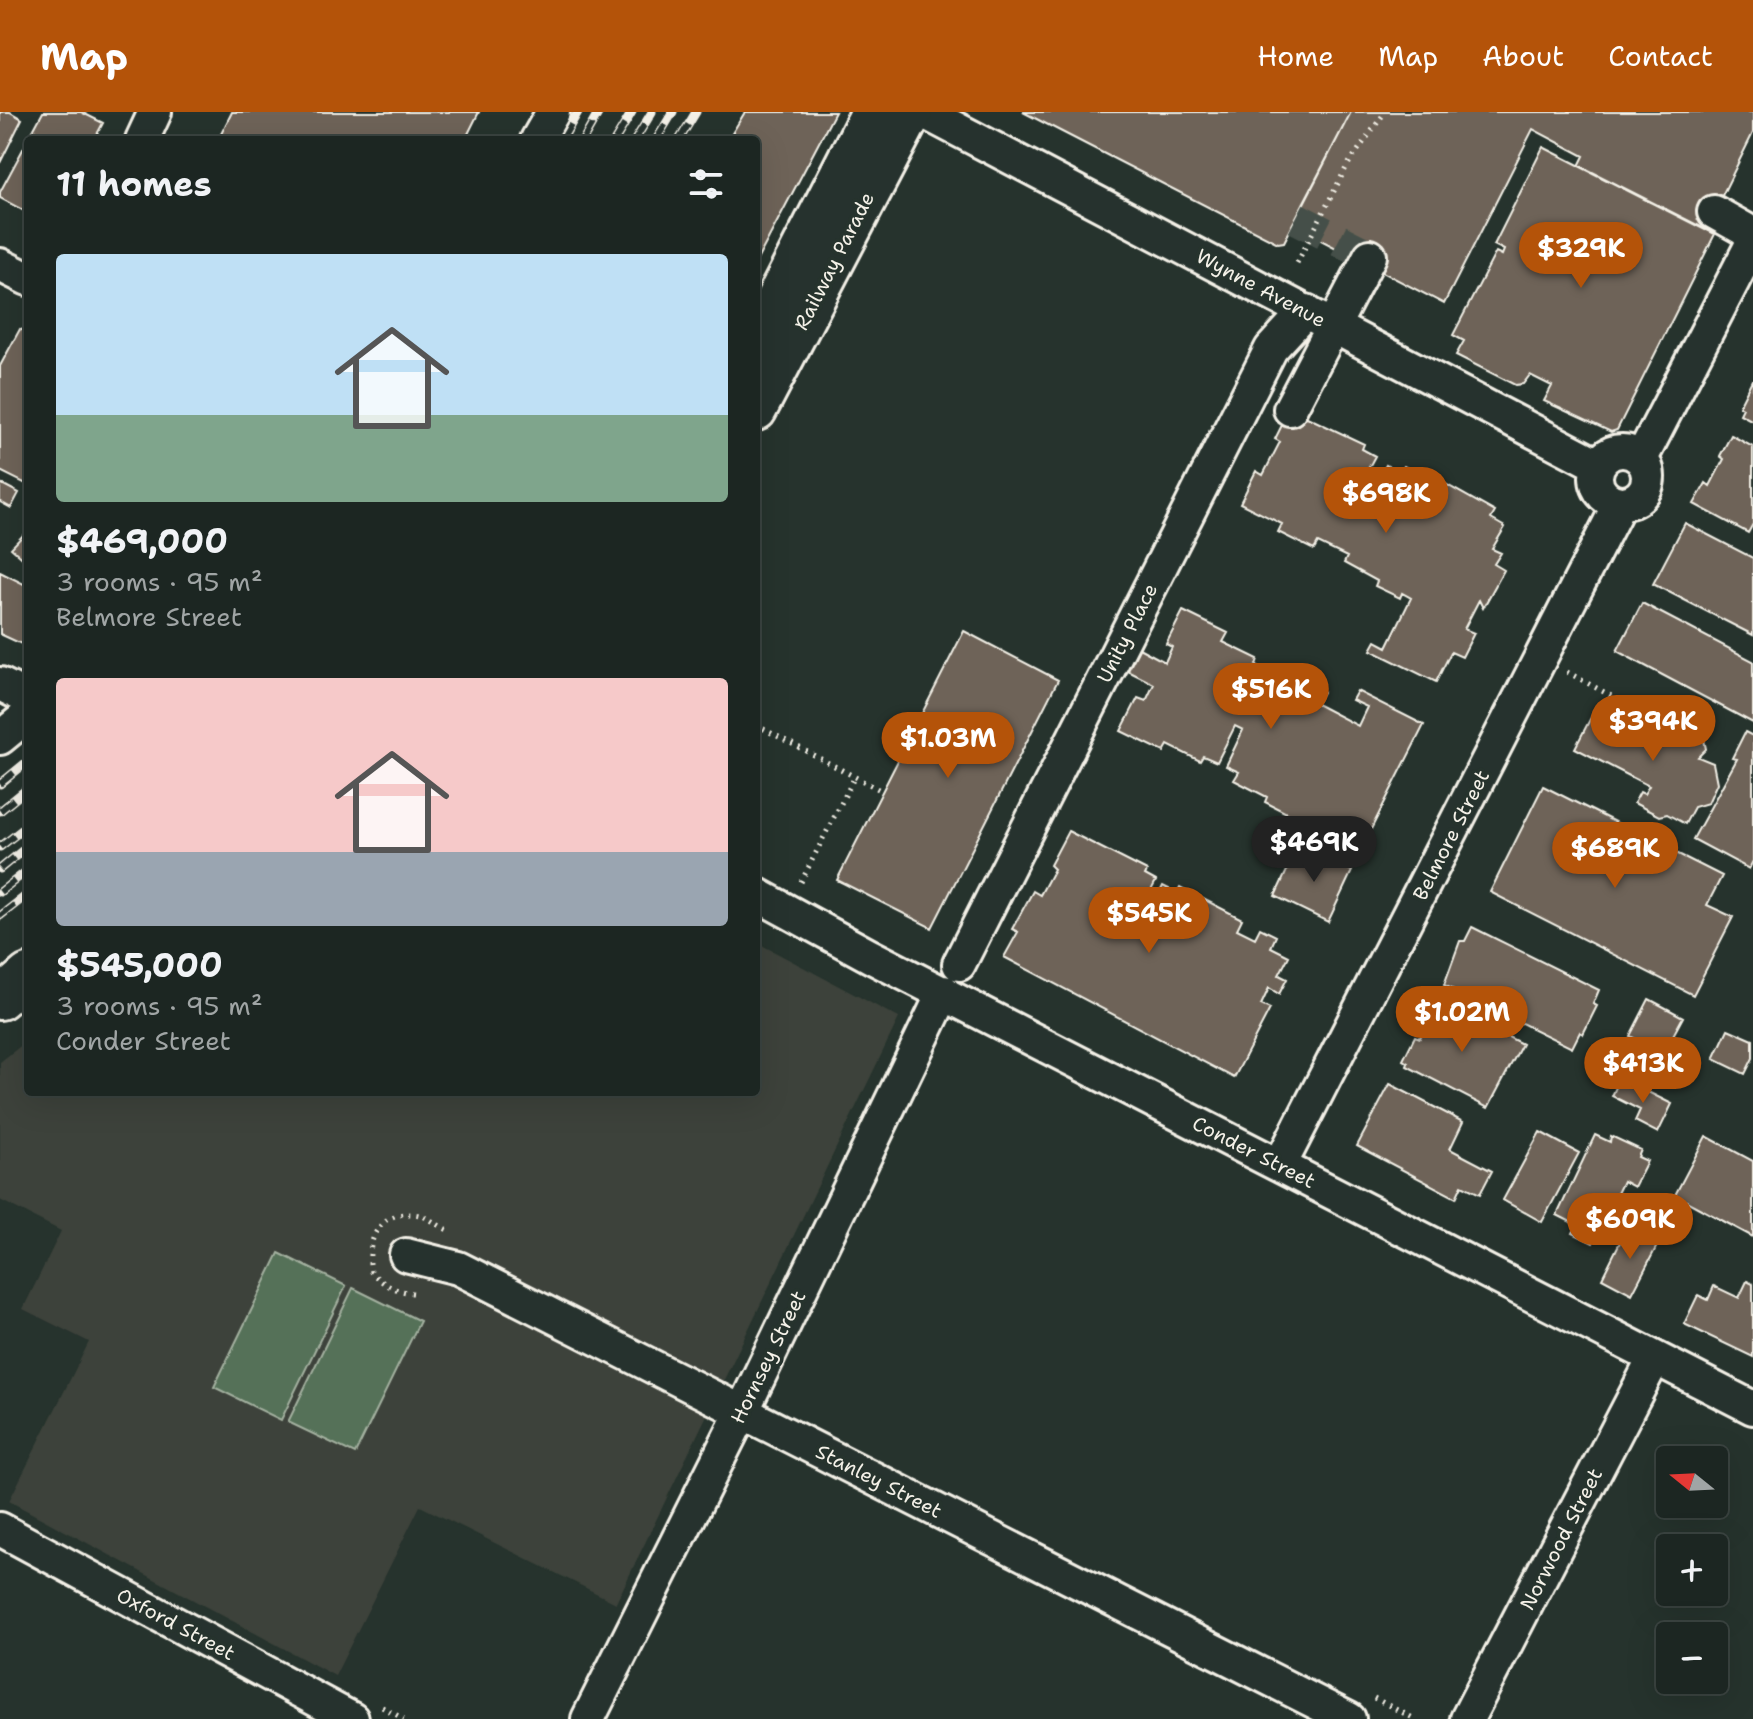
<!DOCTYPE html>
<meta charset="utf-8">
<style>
body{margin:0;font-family:"Shantell Sans",sans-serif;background:#29322f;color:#f1f3f6;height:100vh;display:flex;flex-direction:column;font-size:30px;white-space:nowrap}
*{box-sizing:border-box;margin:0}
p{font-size:26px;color:#a0a5a5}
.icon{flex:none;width:44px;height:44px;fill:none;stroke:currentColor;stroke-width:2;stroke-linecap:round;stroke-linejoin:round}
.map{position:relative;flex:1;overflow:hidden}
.drawer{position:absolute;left:24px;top:24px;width:736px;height:960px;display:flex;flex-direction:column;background:#1c2622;border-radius:8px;box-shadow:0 8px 32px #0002,0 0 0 2px #3a4340}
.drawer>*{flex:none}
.needle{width:52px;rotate:288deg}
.controls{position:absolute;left:1656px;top:1334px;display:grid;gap:16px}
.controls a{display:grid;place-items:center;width:72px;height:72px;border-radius:8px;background:#1c2622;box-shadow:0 8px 32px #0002,0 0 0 2px #3a4340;font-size:40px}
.price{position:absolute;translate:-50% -68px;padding:0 18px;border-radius:28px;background:#b45309;color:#fff;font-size:26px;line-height:52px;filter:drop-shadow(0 2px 4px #0008)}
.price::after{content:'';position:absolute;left:50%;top:48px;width:24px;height:18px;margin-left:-12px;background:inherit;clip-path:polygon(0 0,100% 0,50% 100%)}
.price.current{background:#222;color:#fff}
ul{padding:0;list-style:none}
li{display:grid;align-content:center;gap:16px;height:424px;padding:0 32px}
li span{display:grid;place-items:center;height:248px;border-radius:8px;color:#555}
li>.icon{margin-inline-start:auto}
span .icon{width:144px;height:144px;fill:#fffc;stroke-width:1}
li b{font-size:34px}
h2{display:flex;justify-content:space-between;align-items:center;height:96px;padding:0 32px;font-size:34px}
header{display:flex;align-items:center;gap:48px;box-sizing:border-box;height:112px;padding:0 40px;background:#b45309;color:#fff}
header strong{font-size:38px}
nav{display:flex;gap:44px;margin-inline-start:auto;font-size:28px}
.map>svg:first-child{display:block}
</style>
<header>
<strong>Map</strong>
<nav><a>Home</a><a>Map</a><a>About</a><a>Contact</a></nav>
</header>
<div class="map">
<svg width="1753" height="1607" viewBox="0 0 1753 1607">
<rect width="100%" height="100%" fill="#26332d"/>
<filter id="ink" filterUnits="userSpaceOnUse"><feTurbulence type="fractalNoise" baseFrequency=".0125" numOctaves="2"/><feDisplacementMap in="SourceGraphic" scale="16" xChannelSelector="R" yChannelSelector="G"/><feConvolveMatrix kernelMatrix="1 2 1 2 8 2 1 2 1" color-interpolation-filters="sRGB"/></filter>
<g filter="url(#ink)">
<!-- built -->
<path fill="#3c423a" d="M756,830l143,76 -283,585 -196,-97 -85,170 -326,-175 80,-159 -66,-33 38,-78 -61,-31v-138l28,-22v52h728z"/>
<!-- green -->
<path fill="#557159" stroke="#a4b1a0" stroke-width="2" d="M279,1141l67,33 -65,134 -67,-33z
M353,1176l67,33 -65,133 -67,-32z"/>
<!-- building -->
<path fill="#6e6458" stroke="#f4f1e8" stroke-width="2" d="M0,0h10l12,7 -22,44z
M43,0h38l22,11 -9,17h-66v73l-28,-15v-6z
M232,0h247l-14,28h-247z
M745,0h90l-79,150v-122h-28z
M1023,0h328l-67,130 -6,1z
M1351,0h402v21l-48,97 -126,-64 5,-10 -51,-27 -89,175 -152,-79z
M1543,35l172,87 -98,196 -6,2 -67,-31 8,-15 -22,-11 -7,9 -8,1 -59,-30 8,-14 -11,-6 43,-83 6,3 2,-5 -10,-5z
M20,217l8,4v152l-28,-14v-105z
M1752,268h1v41l-13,-7 3,-6 -4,-2z
M1290,297l74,35 -2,5 13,7 -20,37 11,7 20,-35 13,8 5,-7 32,18 2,-4 57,32 -4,7 14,8 -13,22 9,4 -7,11 10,6 -21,38 -4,-8 -15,29 10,4 -12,24 -11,-5 -15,30 -65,-32 5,-9 11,6 24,-49 -9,-5 -2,5 -25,-12 2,-5 -33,-18 3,-6 -29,-14 -4,7 -36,-18 4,-8 -42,-21 16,-32 7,4 17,-33 -5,-3z
M1731,323l22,12v77l-5,9 -54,-29 12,-21 4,3 14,-27 -4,-3z
M0,371l19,10 -8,15 -11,-6z
M1685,411l68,35v77l-100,-51z
M28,418v33l-17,-15z
M0,460l28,14v61l-28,-13z
M1642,491l111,58v62l-136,-72z
M1183,499l45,22 -5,9 35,17 -2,6 28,14 3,-5 36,18 -7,12 42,22 9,-19 -15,-7 5,-9 67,34 -62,122 -22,-11 -2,4 -28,-14 4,-8 -2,-2 -4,8 -43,-22 2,-5 -33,-17 5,-8 -13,-6 17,-36 -8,-4 -18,36 -14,-6 -3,5 -32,-16 -4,7 -43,-21 17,-33 8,3 8,-17 -28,-14 11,-23 28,15 7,-15 -6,-3z
M964,519l94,49 -126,248 -95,-48z
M1598,592l73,38 4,-8 14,-7 14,8 3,14 -8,8 15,6 4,20 -9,20 -14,4 -9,17 -18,-10 -8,2 -25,-13 6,-11 4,2 5,-8 -74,-38z
M1745,620l8,4v125l-4,8 -56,-30 44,-80 -5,-1z
M1543,674l179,90 -15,29 26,12 -40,78 -203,-103z
M1068,719l79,40 -2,4 11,6 -18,35 8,4 17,-34 14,7 3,-6 62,32 -5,10 18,9 5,-10 16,8 -5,11 18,9 -10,19 8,4 -8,15 -10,-6 -8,17 9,4 -36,69 -230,-121 14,-25 -6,-3 21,-38 7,4 14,-26 -4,-4z
M1299,733l53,26 -24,51 -53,-26z
M1472,815l127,63 -6,14 4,2 -14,28 -3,-2 -8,16 -128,-63 16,-44h5z
M1649,887l34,18 -20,37 -33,-18z
M1439,890l83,42 -34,64 -81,-42 1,-3 -5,-3 12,-24 5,2 4,-9 -4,-2 13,-24 3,2z
M1728,917l25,11v18l-8,16 -31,-15z
M1620,966l52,26 -14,29 -23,-12 5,-11 -28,-14z
M1390,972l73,38 -13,27 42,22 -12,23 -18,-9 -6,13 -99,-52z
M1540,1020l39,21 -37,69 -39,-22z
M1595,1023l15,7 1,-6 30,14 -3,7 9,4 -13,26 -11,-6 -30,62 -20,-10 4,-8 -20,-10z
M1706,1024l47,25v76l-78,-42z
M1627,1116l31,16 -26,50 -30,-16z
M1747,1169l6,3v73l-69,-33 14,-29 10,5 6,-14 25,12z"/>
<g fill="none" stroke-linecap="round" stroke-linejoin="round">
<!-- minor-tunnel -->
<path stroke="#455049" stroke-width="32" stroke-dasharray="32 16" stroke-linecap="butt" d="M1296,106l74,38"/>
<!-- minor casing -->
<g stroke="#f4f1e8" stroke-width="38">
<path id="minor" d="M924,0l674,353
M142,28l13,-28
M537,28l16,-28
M1714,100l39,22
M0,153l28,14
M1290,297l80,-153
M1596 365a26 26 0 1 1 52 0a26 26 0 1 1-52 0Z
M1641,347l112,-217
M0,572l28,14
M0,626l28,-23
M756,782l114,62 883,452
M959,852l312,-615 35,-38
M1280,1053l340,-662
M406,1143l52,13 891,451
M0,1417l352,190
M588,1607l154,-307 202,-420
M1467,1607l187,-360"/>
</g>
<!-- major casing -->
<g stroke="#f4f1e8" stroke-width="46">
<path id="major" d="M756,227l116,-227
M756,298l156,-298
M0,887l28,-24"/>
</g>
<!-- path -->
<path stroke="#f4f1e8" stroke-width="5" stroke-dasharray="2 6" stroke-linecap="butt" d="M1297,151l50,-97 38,-54
M1567,560l96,52
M756,613l126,66
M801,770l54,-106
M413,1181c-18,-2 -29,-8 -42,-21 -5,-30 6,-60 41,-58 14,0 24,11 36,16
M1374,1586l41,21
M382,1595l22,12"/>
<!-- minor -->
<use href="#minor" stroke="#26332d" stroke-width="32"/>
<!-- major -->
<use href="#major" stroke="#26332d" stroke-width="40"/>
<!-- rail casing -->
<g stroke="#f4f1e8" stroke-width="9">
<path id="rail" d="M562,28l16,-28
M583,28l16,-28
M615,28l17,-28
M635,28l17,-28
M656,28l17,-28
M679,28l17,-28
M0,672l28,-23
M0,699l28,-23
M0,735l28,-22
M0,757l28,-23
M0,780l28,-22
M0,804l28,-22"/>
</g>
<!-- rail -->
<use href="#rail" stroke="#26332d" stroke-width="6" stroke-dasharray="18" stroke-linecap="butt"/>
</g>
</g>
<g text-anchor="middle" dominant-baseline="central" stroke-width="7" stroke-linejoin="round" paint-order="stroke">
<!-- street labels -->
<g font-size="20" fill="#f4f1e8" stroke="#26332d">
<text transform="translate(834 149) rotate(-63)">Railway Parade</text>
<text transform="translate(1261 176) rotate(28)">Wynne Avenue</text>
<text transform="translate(1127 521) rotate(-63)">Unity Place</text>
<text transform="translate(1451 723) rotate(-63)">Belmore Street</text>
<text transform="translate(1254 1040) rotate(27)">Conder Street</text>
<text transform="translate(768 1245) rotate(-64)">Hornsey Street</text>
<text transform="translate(879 1369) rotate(27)">Stanley Street</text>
<text transform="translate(1561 1427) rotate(-63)">Norwood Street</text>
<text transform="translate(176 1512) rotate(28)">Oxford Street</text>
</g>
</g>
</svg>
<div class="controls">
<a><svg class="needle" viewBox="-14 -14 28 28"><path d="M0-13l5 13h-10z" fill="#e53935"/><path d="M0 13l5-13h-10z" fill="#a0a5a5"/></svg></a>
<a>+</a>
<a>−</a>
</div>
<b class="price" style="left:1581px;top:178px">$329K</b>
<b class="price" style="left:1386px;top:423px">$698K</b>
<b class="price" style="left:1271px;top:619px">$516K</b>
<b class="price" style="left:1653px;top:651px">$394K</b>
<b class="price" style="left:948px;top:668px">$1.03M</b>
<b class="price current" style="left:1314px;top:772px">$469K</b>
<b class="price" style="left:1615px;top:778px">$689K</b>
<b class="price" style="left:1149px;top:843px">$545K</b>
<b class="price" style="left:1462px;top:942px">$1.02M</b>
<b class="price" style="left:1643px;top:993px">$413K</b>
<b class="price" style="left:1630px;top:1149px">$609K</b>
<section class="drawer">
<h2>11 homes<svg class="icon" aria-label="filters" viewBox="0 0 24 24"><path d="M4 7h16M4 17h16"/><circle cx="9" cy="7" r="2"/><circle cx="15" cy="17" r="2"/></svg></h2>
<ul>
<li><span style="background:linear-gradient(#bfe0f5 65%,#7fa58c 0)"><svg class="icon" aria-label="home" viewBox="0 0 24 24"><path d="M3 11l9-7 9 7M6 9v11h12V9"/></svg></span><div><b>$469,000</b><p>3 rooms · 95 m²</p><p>Belmore Street</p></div></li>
<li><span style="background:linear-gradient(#f6c9c9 70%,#9aa5b1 0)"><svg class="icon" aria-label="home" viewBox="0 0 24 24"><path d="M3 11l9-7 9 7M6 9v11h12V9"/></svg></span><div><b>$545,000</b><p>3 rooms · 95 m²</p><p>Conder Street</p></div></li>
</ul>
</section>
</div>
